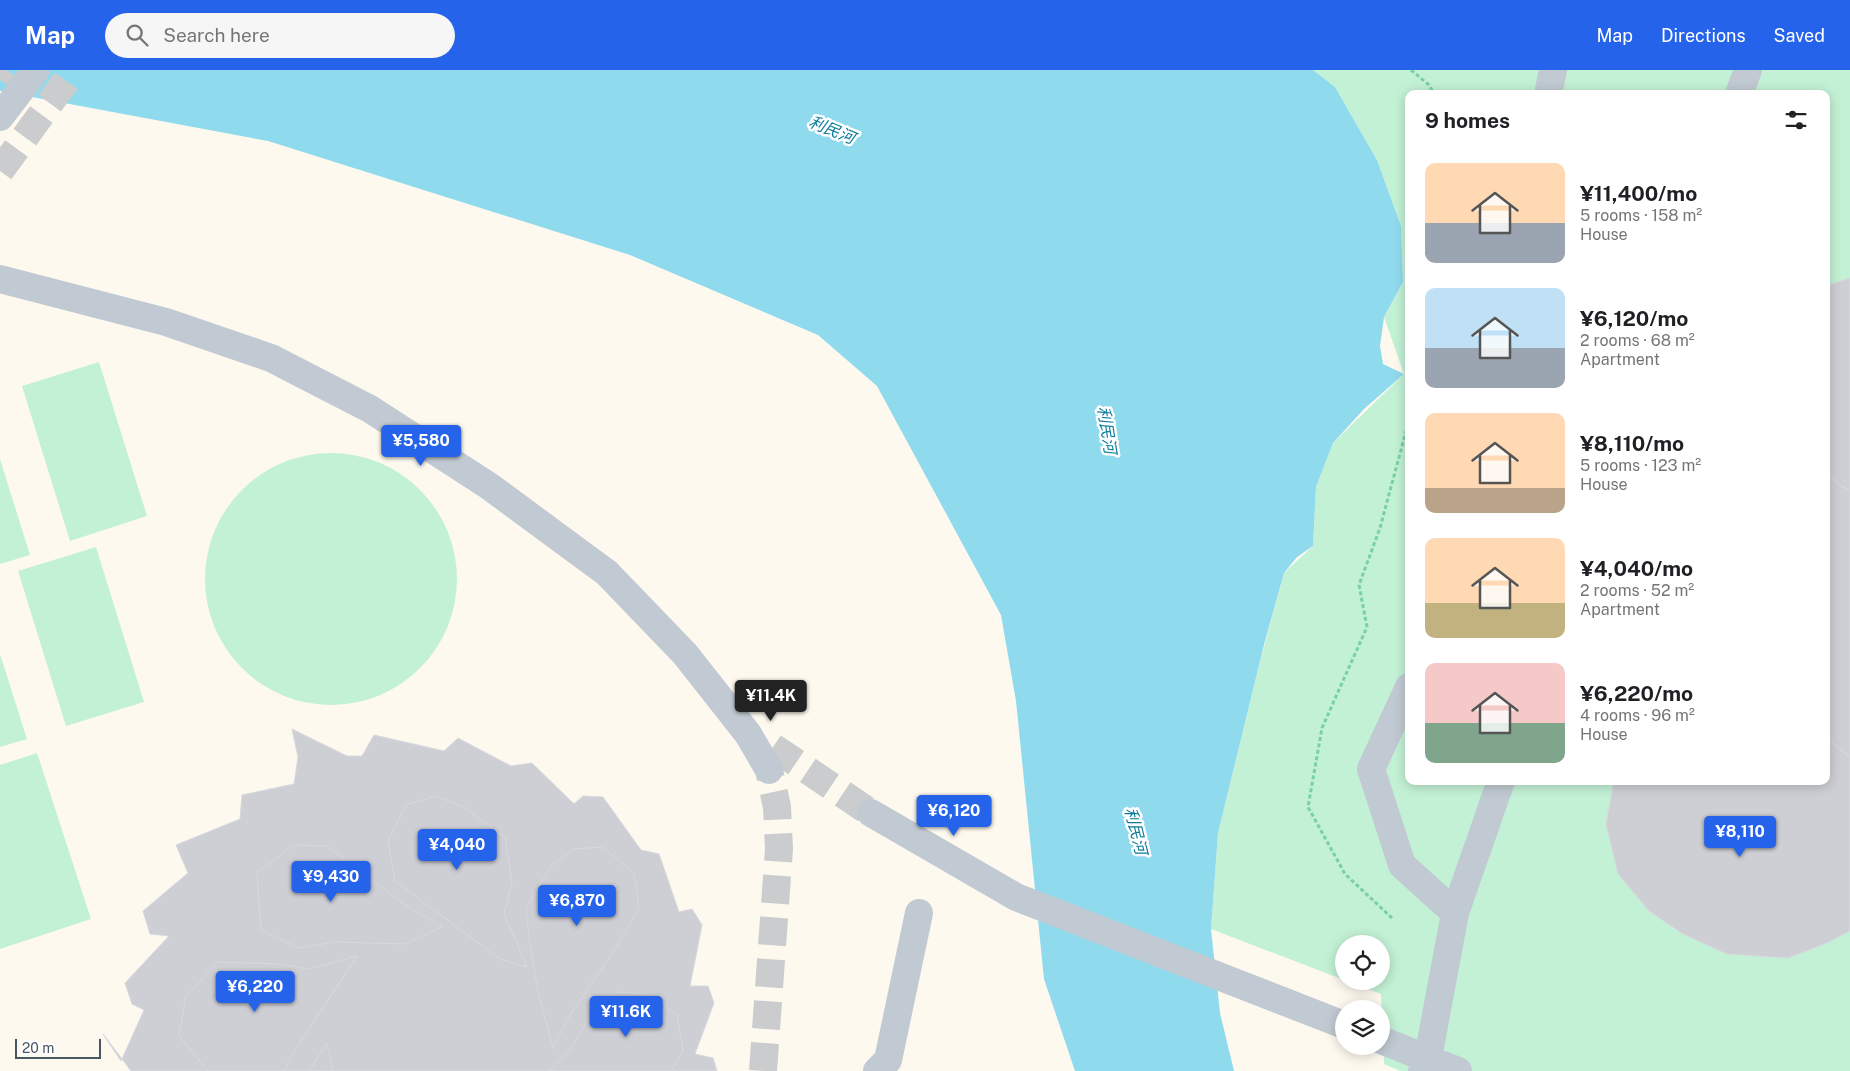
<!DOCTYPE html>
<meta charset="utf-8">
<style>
body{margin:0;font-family:"Public Sans","Noto Sans SC",sans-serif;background:#f6f6f6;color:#202124;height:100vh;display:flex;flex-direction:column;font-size:19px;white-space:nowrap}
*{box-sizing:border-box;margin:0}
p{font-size:16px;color:#757577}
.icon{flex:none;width:28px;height:28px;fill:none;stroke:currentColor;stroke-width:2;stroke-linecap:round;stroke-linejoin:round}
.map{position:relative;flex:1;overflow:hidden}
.panel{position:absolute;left:1405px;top:20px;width:425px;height:695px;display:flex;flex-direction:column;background:#fff;border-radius:10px;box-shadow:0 2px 12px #0003}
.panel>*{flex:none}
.buttons{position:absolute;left:1335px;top:865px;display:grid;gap:10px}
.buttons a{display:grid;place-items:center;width:55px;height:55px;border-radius:50%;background:#fff;box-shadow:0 2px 12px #0003;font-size:25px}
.scale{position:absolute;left:15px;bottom:12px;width:86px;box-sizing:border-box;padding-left:5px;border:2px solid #4a5661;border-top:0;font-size:14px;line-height:18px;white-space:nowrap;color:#4a5661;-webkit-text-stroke:4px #fff;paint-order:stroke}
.price{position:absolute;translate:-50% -42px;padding:0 11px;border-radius:5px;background:#2563eb;color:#fff;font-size:16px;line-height:32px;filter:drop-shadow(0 1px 2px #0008)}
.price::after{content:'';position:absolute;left:50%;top:30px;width:15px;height:11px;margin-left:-8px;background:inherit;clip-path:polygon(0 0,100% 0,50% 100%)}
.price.current{background:#222;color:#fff}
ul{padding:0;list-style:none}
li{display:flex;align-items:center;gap:15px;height:125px;padding:0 20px}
li span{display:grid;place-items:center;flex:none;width:140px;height:100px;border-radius:10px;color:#555}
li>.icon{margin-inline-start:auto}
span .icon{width:60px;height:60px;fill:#fffc;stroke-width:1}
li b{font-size:21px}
h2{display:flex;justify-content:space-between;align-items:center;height:60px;padding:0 20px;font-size:21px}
header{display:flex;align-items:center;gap:30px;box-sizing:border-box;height:70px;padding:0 25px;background:#2563eb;color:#fff}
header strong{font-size:24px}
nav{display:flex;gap:28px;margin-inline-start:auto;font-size:18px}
.search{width:350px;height:45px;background:#f6f6f6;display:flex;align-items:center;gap:12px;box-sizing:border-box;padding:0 18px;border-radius:28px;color:#757577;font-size:19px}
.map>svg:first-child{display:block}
</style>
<header>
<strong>Map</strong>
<div class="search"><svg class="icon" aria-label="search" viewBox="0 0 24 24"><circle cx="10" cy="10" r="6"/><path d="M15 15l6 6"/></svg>Search here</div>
<nav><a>Map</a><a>Directions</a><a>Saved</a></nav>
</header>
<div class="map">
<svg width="1850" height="1001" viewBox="0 0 1850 1001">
<rect width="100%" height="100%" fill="#f5f3f3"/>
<!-- commercial -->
<path fill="#fdf9ef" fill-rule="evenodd" d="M0,0h1850v1001h-1850zM1409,24h417v687h-417zM1344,874h37v37h-37zM1344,939h37v37h-37z"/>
<!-- green -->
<path fill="#c3f1d5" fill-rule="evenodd" d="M1313,0h537v1001h-450l-16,-7 -3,-70 -33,-13h33v-37h-37v36l-133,-51 7,-96 40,-163 26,-97 29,-27 3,-59 17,-44 71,-69 -20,-57 19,-35 -2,-56 -24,-66 -42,-73zM1409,24h417v687h-417z
M99,292l48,154 -77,25 -48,-155z
M205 509a126 126 0 1 1 252 0a126 126 0 1 1-252 0Z
M0,389l30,96 -30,9z
M96,477l48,155 -78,24 -48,-155z
M0,584l27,85 -27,8z
M37,683l54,166 -91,30v-184z"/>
<!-- water -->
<path fill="#90daee" d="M0,0h1313l22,17 42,73 24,66 2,56 -19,35 -4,29 3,18 21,10 -40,35 -31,34 -17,44 -3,59 -16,11 -13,16 -20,72 -46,188 -7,96 9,84 14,58h-159l-31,-92 -28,-278 -15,-86 -124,-229 -59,-51 -188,-80 -362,-114 -268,-50z"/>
<!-- building -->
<path fill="#cdcfd5" stroke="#d7d9de" d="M1850,208v212l-9,-4 -15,-14v-186z
M1826,402l15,14 9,4v267l-24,-19z
M292,659l55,27h15l12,-21 70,16 14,-13 53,28 21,-3 42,41 9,-8 20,1 38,53 18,4 20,58 13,-3 10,16 -12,61h18l6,17 -19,51 18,4 4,13h-586l-9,-12 22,-49 -12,-6 -7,-21 44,-47 -19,-2 -7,-23 45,-38 -12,-28 64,-26 2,-24 52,-11 4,-27z
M1826,668l24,19v174l-23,12 -39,15 -61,-4 -44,-20 -34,-23 -31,-37 -12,-50 7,-38 3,-5h210z
M435,726l29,11 41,31 7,44 -8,32 23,53 -27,-8 -105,-78 -7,-40 18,-36z
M294,775l33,1 77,58 38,23 -37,17 -70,-2 -36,6 -38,-18 -4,-57z
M602,777l32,26 5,35 -20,35 -52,77 -14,29 -15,-58 -7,-38 -5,-45 25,-42 23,-17z
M357,886l-67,102 -6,13h-76l-29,-35 7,-40 32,-34 59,2 32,5z
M618,922l31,2 28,21 6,36 -12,20h-122l21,-21 25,-42z
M103,964l19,25 -1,2z
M327,973l6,28h-24z"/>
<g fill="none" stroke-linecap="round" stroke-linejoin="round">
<!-- minor-tunnel -->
<path stroke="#caccce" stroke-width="28" stroke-dasharray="28 14" stroke-linecap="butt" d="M773,677l98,66
M763,1001l16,-222 -2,-42 -8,-37"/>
<!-- major-tunnel -->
<path stroke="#caccce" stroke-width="28" stroke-dasharray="28 14" stroke-linecap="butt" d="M0,10l7,-10
M0,101l74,-101"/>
<!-- path -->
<path stroke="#7ad0a6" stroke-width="3" stroke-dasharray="4 2.5" stroke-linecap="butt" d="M1411,0l18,15 5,9
M1392,848l-47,-44 -37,-67 14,-79 45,-101 -8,-42 21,-57 29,-108"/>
<!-- minor -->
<path stroke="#c1cad2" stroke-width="28" d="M1548,24l5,-24
M1739,24l9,-24
M0,47l36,-47
M0,209l166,43 105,36 99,51 119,77 118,87 78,81 63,80 21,36
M1409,617l-38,82 31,96 53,48
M871,743l145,84 328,128
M1381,970l77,31
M877,1001l11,-11 31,-147
M1422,1001l6,-13 27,-145 46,-132"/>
</g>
<g text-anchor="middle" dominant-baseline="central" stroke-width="5" stroke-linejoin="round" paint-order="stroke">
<!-- water labels -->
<g font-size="16" font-style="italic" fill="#0c7c9b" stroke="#fff">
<text transform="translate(832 60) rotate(22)">利民河</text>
<text transform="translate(1107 360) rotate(81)">利民河</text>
<text transform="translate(1136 761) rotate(76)">利民河</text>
</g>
</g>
</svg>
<div class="buttons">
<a><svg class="icon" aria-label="locate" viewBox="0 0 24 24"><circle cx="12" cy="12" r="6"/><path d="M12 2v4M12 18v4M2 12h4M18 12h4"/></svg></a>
<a><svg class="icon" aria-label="layers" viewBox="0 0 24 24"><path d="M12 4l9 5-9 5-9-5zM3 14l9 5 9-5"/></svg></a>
</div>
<div class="scale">20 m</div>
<b class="price" style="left:421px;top:397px">¥5,580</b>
<b class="price current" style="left:771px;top:652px">¥11.4K</b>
<b class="price" style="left:954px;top:767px">¥6,120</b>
<b class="price" style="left:1740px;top:788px">¥8,110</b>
<b class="price" style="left:457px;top:801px">¥4,040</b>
<b class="price" style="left:331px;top:833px">¥9,430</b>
<b class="price" style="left:577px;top:857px">¥6,870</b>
<b class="price" style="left:255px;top:943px">¥6,220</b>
<b class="price" style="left:626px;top:968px">¥11.6K</b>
<section class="panel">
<h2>9 homes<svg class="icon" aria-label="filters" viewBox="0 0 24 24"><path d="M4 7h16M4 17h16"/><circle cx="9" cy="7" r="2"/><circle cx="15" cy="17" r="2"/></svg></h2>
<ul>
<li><span style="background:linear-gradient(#ffd9b3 60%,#9aa5b1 0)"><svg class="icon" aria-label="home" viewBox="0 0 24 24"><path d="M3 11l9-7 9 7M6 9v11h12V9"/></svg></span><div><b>¥11,400/mo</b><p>5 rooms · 158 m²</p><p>House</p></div></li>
<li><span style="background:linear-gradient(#bfe0f5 60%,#9aa5b1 0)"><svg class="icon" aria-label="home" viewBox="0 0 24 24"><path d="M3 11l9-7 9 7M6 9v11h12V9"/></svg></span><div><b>¥6,120/mo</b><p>2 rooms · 68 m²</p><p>Apartment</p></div></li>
<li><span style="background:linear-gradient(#ffd9b3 75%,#b9a48a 0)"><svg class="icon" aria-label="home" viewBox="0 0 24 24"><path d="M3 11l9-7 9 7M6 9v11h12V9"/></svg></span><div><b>¥8,110/mo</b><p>5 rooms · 123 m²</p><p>House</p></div></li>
<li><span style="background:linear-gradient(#ffd9b3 65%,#c2b280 0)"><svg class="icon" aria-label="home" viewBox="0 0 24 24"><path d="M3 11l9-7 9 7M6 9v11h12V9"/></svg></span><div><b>¥4,040/mo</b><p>2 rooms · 52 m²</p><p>Apartment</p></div></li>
<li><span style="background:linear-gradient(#f6c9c9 60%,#7fa58c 0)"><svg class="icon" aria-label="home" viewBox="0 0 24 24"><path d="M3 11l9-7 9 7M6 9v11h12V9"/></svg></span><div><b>¥6,220/mo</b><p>4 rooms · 96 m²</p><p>House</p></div></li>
</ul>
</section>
</div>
